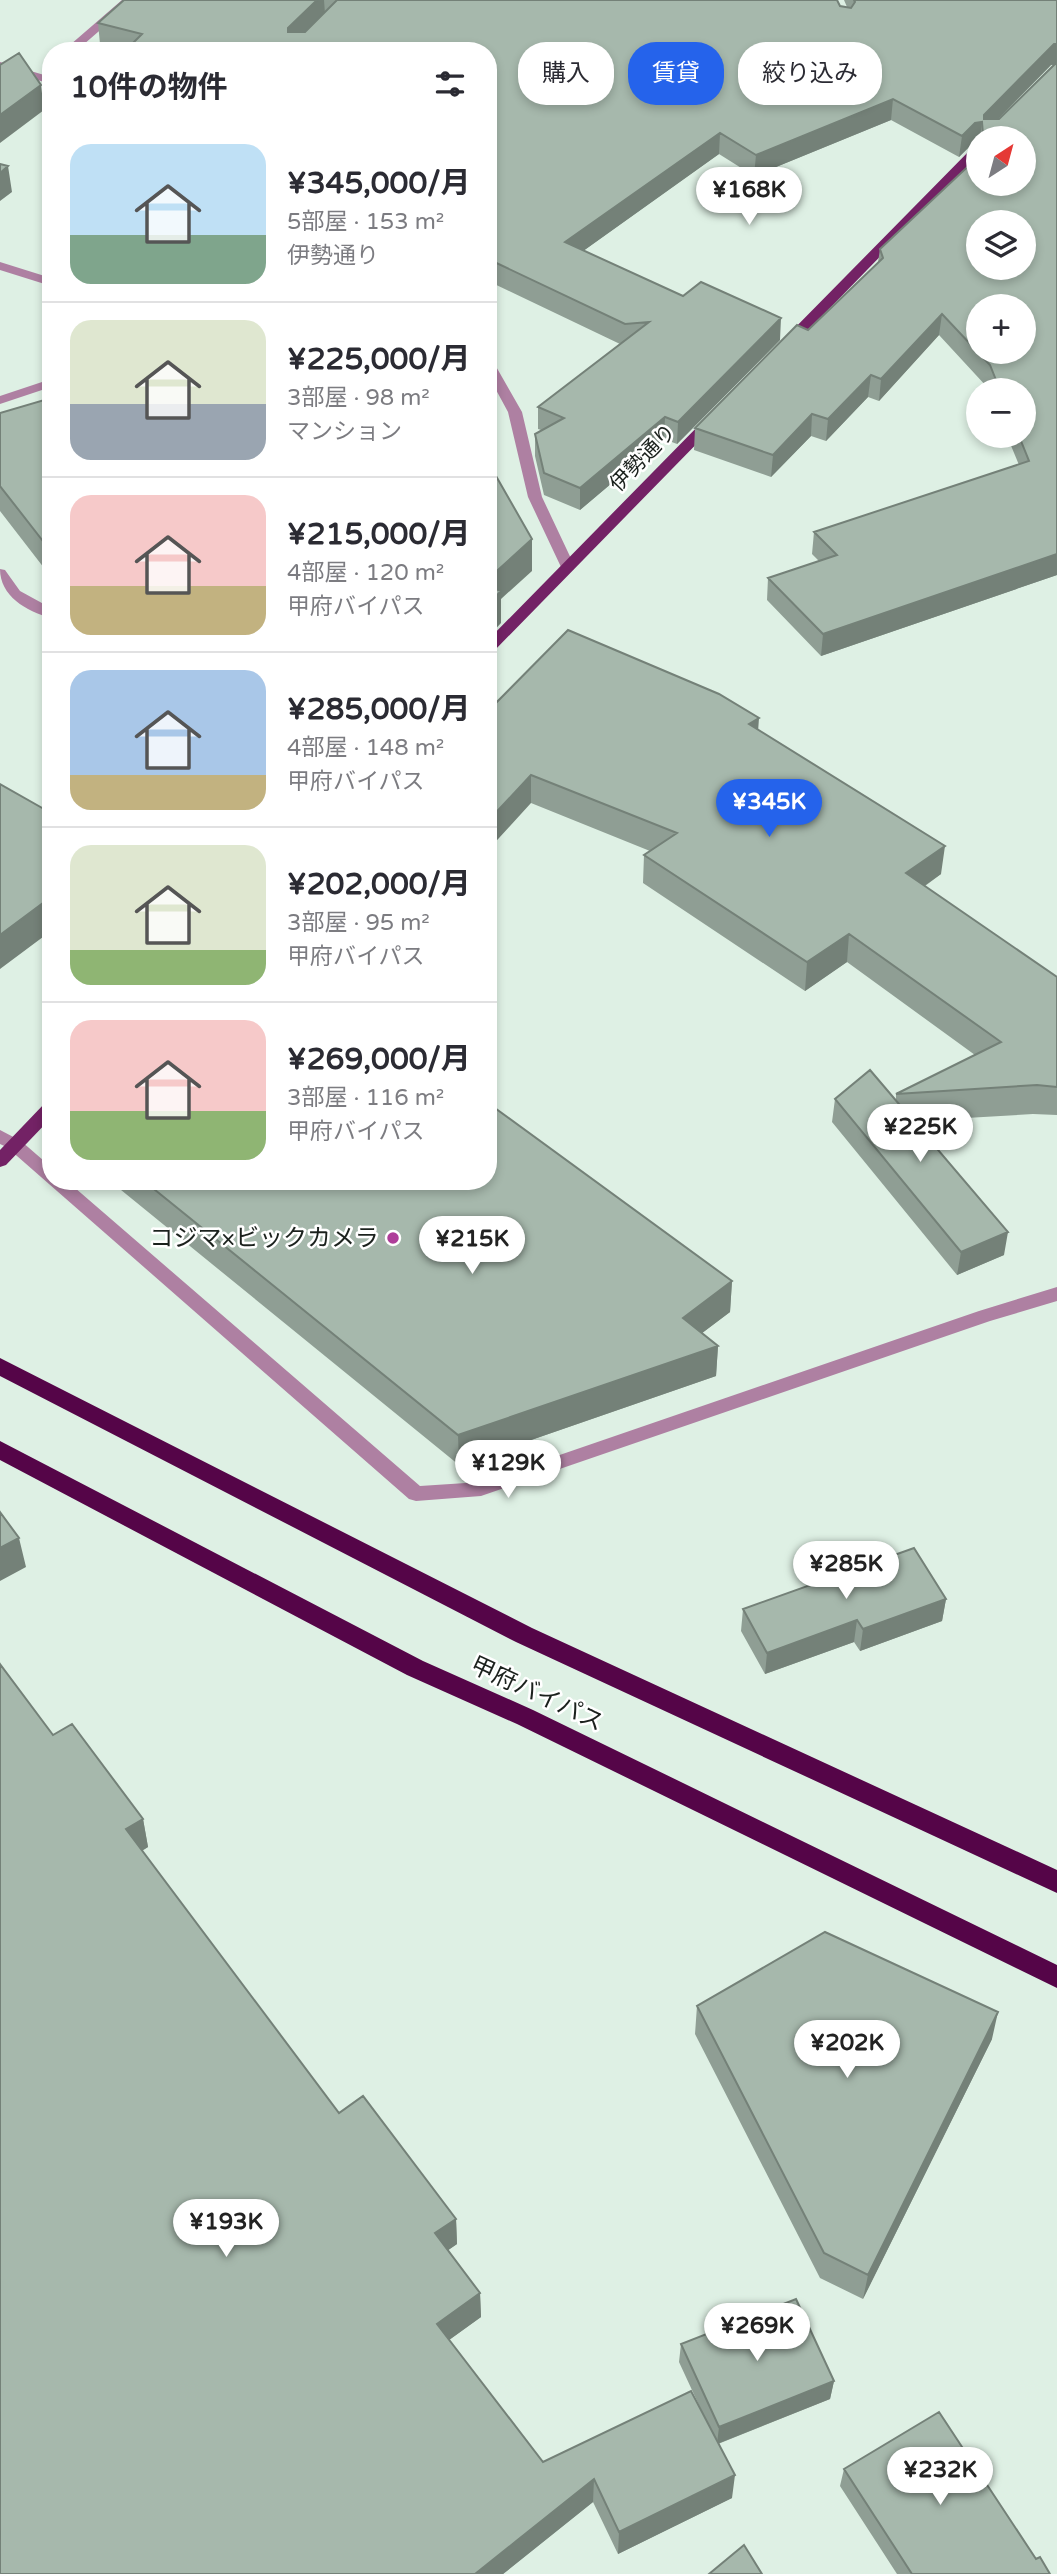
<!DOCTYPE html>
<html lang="ja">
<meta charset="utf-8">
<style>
body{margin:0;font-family:"Varela Round","Noto Sans JP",sans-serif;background:#f2f2f3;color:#2b2b33;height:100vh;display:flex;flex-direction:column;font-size:26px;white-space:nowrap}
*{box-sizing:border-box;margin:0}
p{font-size:23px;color:#7c7c81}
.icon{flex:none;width:38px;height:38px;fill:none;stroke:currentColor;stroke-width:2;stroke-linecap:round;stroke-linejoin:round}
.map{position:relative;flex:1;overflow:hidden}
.details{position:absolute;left:42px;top:42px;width:455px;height:1148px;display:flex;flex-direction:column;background:#fff;border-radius:28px;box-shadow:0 4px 10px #0003}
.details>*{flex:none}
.hud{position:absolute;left:518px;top:42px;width:434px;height:63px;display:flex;gap:14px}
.needle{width:46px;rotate:36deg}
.fabs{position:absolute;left:966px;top:126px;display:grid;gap:14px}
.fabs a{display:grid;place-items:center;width:70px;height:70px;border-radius:50%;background:#fff;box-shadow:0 4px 10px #0003;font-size:35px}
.price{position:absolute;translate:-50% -60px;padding:0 16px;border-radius:24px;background:#fff;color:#222;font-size:23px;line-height:46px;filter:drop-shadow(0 2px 4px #0008)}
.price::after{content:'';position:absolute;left:50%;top:42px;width:21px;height:16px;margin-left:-10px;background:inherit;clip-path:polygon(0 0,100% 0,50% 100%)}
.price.on{background:#2563eb;color:#fff}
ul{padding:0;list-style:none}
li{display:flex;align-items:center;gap:21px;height:175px;padding:0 28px}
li+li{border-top:2px solid #e1e1e2}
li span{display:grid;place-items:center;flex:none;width:196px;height:140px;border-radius:21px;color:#555}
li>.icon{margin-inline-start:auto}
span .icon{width:84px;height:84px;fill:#fffc;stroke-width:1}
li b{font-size:30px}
h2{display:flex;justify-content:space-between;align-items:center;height:84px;padding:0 28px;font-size:30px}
.chip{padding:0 24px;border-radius:28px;background:#fff;box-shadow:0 4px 10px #0003;font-size:24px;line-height:63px}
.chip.on{background:#2563eb;color:#fff}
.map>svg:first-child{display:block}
</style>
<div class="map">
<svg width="1057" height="2574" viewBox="0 0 1057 2574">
<rect width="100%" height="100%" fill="#def0e4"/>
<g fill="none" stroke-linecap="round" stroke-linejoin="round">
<!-- lane -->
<path fill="#ae80a2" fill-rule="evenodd" d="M0,1130l21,11 2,4 -2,4 -6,2 -15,-7z"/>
<!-- street -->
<path fill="#ae80a2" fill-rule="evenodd" d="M122,0h13l-59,51h-13z
M0,62l51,15v7l-51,-15z
M0,262l51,16v8l-51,-16z
M488,359l6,4 28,49 20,85 33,70 -2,3h-10l-2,-3 -33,-70 -20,-85 -20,-37z
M51,379v8l-51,17v-8z
M0,569l5,1 15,21 31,17v10c-25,-7 -51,-22 -51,-49z
M15,1139l6,2 30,26v14h16l353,305 61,-4 498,-171 78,-24v14l-67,20 -509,175 -65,5 -7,-2 -400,-350 -2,-4z"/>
<!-- primary -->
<path fill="#732265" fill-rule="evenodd" d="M978,145v11l-186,191h-10v-6l192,-195z
M711,417l7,4 -2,3 -223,228 -5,1v-13l218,-222z
M51,1101v17l-45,47 -6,2v-17l45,-47z"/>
<!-- highway -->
<path fill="#550548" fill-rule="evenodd" d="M0,1358l532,270 525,242v23l-541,-251 -516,-266z
M0,1441l423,220 110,49 524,255v23l-540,-264 -110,-49 -407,-215z"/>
</g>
<!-- wall -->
<path fill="#8f9e94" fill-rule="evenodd" d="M124,0h713l3,6 7,1 -3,-7h213v575l-236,81 -54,-56 1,-22 51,-17 -7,-7 2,-22 205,-67 -12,-29h17v-46h-35l-2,-3 -48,-52 -60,66 -11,-4 -42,44 -15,-5 -40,41 -77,-27 1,-22 113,-98 70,-68 2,-13 93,-87 3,-18h-4l-13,13 -68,-37 -137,56 -35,-22 -136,97 197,89 -103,104 -13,-5 -84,71 -36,-15 -9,-39v-22l6,-4 -3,-1v-22l82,-63 -132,-63v-230l-362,-1 -26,-6 -2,-21zM1051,65h3l-56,54zM978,138l46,46h-46z
M51,398v179l-51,-66v-98z
M488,711l270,19 183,144 -16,12 132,91v138l-24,-1 -119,7 90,134 -47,20 -125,-153 3,-23h61v-5l79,-39 -128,-93 -42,29 -162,-108 1,-28 6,-4 -119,-48z
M110,1181h378l244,100 -2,31 -28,21 16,13 -2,30 -257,89z
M946,1599l-4,22 -82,30 -6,-9 -89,32 -24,-43 2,-22z
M53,1735l90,84 5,28 -6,4 197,262 117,106 1,25 -9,6 32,43 1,24 -32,23 94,122 161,-46 -25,-54 2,-18 153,37 -4,18 -112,45 14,54 -114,56 -25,-52 -90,72z
M697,2006l295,33 -129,260 -43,-21 -125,-244z
M844,2469l192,90 14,15h-153l-57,-88z"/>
<!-- shaded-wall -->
<path fill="#748178" d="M317,0h7l1,14 -36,35 -1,-21z
M1054,44h3v20l-6,1 -68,69 1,-19z
M41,85l3,25 -44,33v-28z
M893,99l-2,21 -137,56 2,-21z
M982,122l-2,16h-2v5l-6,1 -13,13 3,-21 13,-13z
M720,133l-1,21 -154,110v-22z
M8,166l4,26 -12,9v-28z
M942,314l-3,21 -60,66 2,-22z
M781,318l-1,22 -103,104 1,-22z
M871,375l-3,22 -42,44 2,-22z
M812,414l-1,22 -40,41 2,-22z
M665,417l-1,22 -84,71v-22z
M532,539v32l-31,28v24l-13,14v-58z
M1057,554v21l-236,81 2,-22z
M759,718l-2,28 -8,-22z
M531,775v28l-43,47v-29z
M945,846l-4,28 -38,27 3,-28z
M51,897v34l-51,38v-34z
M849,934l-2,28 -42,29 2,-29z
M1008,1232l-4,23 -47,20 4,-23z
M732,1281l-2,31 -49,37 2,-31z
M718,1346l-2,30 -257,89 -1,-30z
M19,1538l7,29 -26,14v-33z
M946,1599l-4,22 -82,30 3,-22z
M857,1620l-3,22 -89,32 2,-21z
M143,1819l5,28 -17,10 -5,-28z
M998,2012l-6,27 -129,260 5,-24z
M456,2219l1,25 -20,14 -2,-25z
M480,2293l1,24 -43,31 -1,-24z
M834,2381l-4,18 -113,45 2,-17z
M735,2475l-3,23 -114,56 1,-22z
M594,2479l-1,23 -90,72h-28z"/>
<!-- building -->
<path fill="#a6b8ac" stroke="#748178" stroke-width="2" fill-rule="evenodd" d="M124,0h193l-29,28v4h17l32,-32h500l3,6 11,2 4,-6 -1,-2h203v44h-3l-70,71v4h15l58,-57v492l-234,80 -55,-56 69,-23 -23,-23 215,-71 -10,-25h5v-46h-24l-10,-25 -48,-51 -61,65 -10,-4 -43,44 -16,-5 -39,41 -78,-27 102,-103 11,5 75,-72 -3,-9 98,-92v27h46v-46h-44l3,-3 -1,-13 -7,1 -13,13 -69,-37 -137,56 -36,-22 -155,109 118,54 18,-14 80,36 -103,104 -13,-5 -85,71 -36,-15 -9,-39 29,-16 -26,-11 111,-85 -24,2 -137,-65v-208h-363l17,-17 -44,-11zM978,222h46v46h-46zM978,306h46v46h-46z
M19,53l22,32 -41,30v-50z
M0,164l8,2 -8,7z
M51,398v150l-5,-3 -46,-59v-73z
M488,462l44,77 -44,40z
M488,586l13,5 -13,14z
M568,630l151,64 40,24 -10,6 196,122 -39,27 151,104v110l-20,-2 -141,9 105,-52 -152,-108 -42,28 -163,-107 33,-22 -146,-58 -43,46v-110z
M0,784l51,29v84l-51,38z
M870,1070l138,162 -47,20 -126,-153z
M488,1103l244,178 -49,37 35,28 -260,89 -314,-254h344z
M0,1512l19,26 -19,10z
M914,1548l32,51 -83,30 -6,-9 -90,33 -24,-44z
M0,1664l53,71 19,-11 71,95 -17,10 213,284 24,-17 93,123 -21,14 45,60 -43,31 106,138 148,-71 44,84 -116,57 -25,-53 -119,95h-475z
M825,1932l173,80 -130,263 -44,-22 -127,-247z
M796,2299l38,82 -115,46 -38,-83z
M939,2412l97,147 4,-2 10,17h-138l-68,-105z
M744,2545l18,29h-53z"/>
<!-- markers -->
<circle fill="#ae3d99" stroke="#fff" stroke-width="2.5" cx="393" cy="1238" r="7"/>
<g text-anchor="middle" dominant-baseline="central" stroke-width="5" stroke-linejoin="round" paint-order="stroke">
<!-- far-street labels -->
<g font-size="21" fill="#1b211d" stroke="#fff">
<text transform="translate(643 458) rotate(-46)">伊勢通り</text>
</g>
<!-- poi labels -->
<g font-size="24" fill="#1b211d" stroke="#fff" text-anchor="end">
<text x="379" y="1238">コジマ×ビックカメラ</text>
</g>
<!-- street labels -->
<g font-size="24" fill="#1b211d" stroke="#fff">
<text transform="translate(537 1694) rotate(25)">甲府バイパス</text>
</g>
</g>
</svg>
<div class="fabs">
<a><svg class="needle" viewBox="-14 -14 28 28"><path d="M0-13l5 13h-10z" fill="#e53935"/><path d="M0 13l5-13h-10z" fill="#7c7c81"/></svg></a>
<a><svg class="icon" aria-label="layers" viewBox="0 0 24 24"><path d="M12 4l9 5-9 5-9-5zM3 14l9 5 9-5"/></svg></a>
<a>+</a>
<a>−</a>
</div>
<b class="price" style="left:749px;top:227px">¥168K</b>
<b class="price on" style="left:769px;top:839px">¥345K</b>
<b class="price" style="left:920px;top:1164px">¥225K</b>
<b class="price" style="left:472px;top:1276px">¥215K</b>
<b class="price" style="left:508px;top:1500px">¥129K</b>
<b class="price" style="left:846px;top:1601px">¥285K</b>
<b class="price" style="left:847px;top:2080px">¥202K</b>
<b class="price" style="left:226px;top:2259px">¥193K</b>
<b class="price" style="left:757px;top:2363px">¥269K</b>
<b class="price" style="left:940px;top:2507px">¥232K</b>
<div class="hud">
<a class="chip">購入</a>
<a class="chip on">賃貸</a>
<a class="chip">絞り込み</a>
</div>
<section class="details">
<h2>10件の物件<svg class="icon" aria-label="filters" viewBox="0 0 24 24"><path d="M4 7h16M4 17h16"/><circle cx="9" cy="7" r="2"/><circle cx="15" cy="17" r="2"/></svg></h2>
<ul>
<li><span style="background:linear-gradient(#bfe0f5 65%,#7fa58c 0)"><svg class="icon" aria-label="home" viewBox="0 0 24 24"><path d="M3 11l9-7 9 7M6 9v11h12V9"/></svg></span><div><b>¥345,000/月</b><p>5部屋 · 153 m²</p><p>伊勢通り</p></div></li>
<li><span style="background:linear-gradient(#dfe7d0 60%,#9aa5b1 0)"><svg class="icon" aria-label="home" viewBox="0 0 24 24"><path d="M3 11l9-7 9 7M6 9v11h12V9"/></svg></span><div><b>¥225,000/月</b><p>3部屋 · 98 m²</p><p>マンション</p></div></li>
<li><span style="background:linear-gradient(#f6c9c9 65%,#c2b280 0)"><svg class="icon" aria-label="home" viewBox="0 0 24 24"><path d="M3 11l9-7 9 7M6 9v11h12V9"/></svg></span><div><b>¥215,000/月</b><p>4部屋 · 120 m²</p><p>甲府バイパス</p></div></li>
<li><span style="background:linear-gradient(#a9c7e8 75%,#c2b280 0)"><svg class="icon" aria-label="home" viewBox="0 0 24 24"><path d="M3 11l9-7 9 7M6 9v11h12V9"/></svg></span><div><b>¥285,000/月</b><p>4部屋 · 148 m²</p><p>甲府バイパス</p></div></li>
<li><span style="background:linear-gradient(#dfe7d0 75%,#8fb573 0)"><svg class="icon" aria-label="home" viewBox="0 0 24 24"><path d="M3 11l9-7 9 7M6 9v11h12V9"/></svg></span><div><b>¥202,000/月</b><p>3部屋 · 95 m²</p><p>甲府バイパス</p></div></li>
<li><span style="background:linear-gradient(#f6c9c9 65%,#8fb573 0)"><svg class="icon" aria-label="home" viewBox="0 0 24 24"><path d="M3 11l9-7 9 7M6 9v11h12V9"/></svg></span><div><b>¥269,000/月</b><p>3部屋 · 116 m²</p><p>甲府バイパス</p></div></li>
</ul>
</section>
</div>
